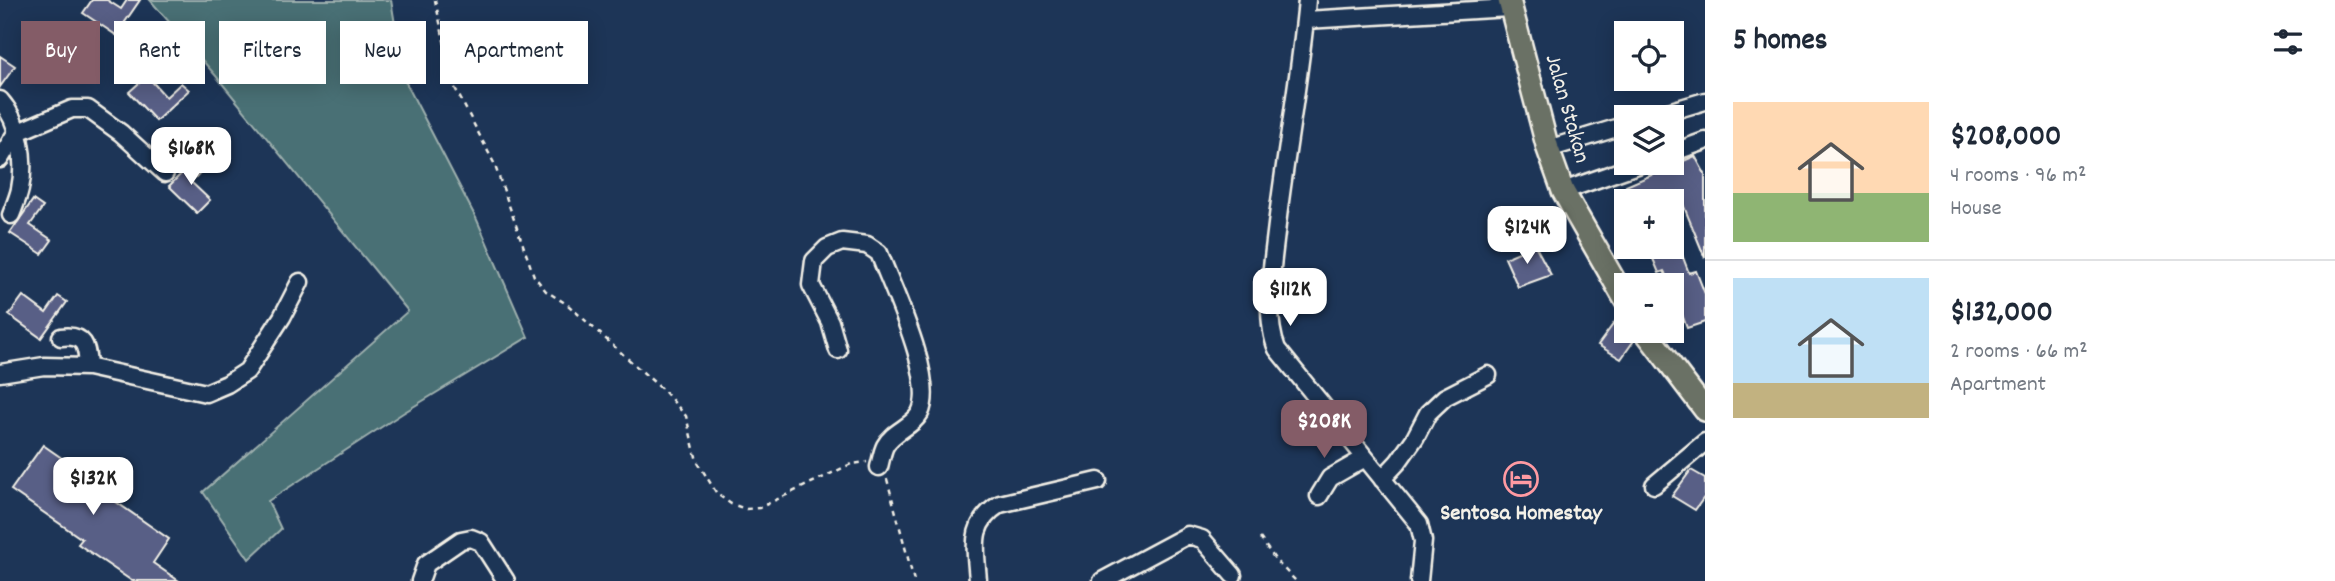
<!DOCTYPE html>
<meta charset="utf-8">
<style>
body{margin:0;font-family:Dekko,sans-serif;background:#f2f2f3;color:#1f2937;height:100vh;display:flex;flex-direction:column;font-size:26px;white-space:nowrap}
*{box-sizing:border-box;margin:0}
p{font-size:23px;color:#747a83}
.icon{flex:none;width:38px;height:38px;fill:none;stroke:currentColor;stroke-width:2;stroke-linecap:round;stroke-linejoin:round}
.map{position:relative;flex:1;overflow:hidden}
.sheet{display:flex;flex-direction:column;background:#fff;width:630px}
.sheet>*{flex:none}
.banner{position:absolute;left:21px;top:21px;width:665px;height:63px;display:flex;gap:14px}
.buttons{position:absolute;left:1614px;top:21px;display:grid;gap:14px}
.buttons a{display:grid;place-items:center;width:70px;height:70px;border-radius:0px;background:#fff;box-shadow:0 4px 18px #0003;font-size:35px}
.price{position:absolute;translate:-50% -60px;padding:0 16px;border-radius:14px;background:#fff;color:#222;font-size:23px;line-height:46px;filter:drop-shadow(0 2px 4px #0008)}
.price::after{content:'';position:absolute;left:50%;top:42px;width:21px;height:16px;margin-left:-10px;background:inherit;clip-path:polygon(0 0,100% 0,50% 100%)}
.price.on{background:#845c67;color:#fff}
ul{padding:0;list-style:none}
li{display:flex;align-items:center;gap:21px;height:175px;padding:0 28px}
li+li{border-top:2px solid #e0e1e3}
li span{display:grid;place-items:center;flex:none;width:196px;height:140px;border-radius:0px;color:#555}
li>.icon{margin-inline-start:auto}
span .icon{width:84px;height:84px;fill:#fffc;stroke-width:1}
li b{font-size:30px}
h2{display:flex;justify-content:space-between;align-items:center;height:84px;padding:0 28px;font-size:30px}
.chip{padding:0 24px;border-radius:0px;background:#fff;box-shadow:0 4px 18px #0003;font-size:24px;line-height:63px}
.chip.on{background:#845c67;color:#fff}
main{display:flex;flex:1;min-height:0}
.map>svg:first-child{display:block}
</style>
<main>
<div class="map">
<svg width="1705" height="581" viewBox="0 0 1705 581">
<rect width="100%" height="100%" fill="#1d3557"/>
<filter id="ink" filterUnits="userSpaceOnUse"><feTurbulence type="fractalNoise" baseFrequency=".0143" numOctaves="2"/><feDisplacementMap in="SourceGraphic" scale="14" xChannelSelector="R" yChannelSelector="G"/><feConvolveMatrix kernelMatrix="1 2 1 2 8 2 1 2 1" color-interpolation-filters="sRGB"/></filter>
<g filter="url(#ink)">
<!-- green -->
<path fill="#487075" stroke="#9eb0ae" stroke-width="2" d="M150,0h241l13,79 73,141 51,117 -125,76 -135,88 13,28 -32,30 -46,-67 205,-181 -192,-235z"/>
<!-- building -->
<path fill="#585f86" stroke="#f4f1e8" stroke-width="2" d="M92,0h15l14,9 6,-9h13l-24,35 -33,-22z
M0,56l15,10 -15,21z
M147,76l19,21 15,-14 8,7 -33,31 -27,-29z
M1695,156l10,18v84l-27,-66 -22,9h-24l-6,-15z
M197,158l9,8 -15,16 19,18 -13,13 -28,-27z
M33,200l10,7 -13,18 22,15 -10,14 -32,-21z
M1535,245l16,30 -33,12 -13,-29z
M1648,247h31l10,26 7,-2 9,23v28l-18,6 -16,-43 -7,-14 -5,2z
M23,296l23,17 12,-17 9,6 -26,36 -32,-23z
M1617,319l9,4v8h6l3,8 -14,20 -23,-14z
M43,445l59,41 -3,4 70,49 -16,24 26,18h-47l-54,-37 4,-5 -71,-49z
M1691,470l14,8v18l-10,14 -23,-14z"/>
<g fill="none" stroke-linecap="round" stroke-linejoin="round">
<!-- minor casing -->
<g stroke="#f4f1e8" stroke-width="21">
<path id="minor" d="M1307,0c-7,78 -22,155 -31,233 -4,33 -12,85 1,116l142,175 4,17 -4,40
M1306,20l203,-12
M0,100c20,22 26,60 20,89 -2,9 -6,18 -9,26
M1651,117l54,-16
M1548,149l78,-24
M1671,153l34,-12
M0,159l16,-26 56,-24h16l33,24 44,40
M1563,191l80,-28
M61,337c24,-3 26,9 27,30
M838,350l-8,-28 -19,-37 3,-24 13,-13 15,-6 25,3 12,8c13,35 58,127 41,160 -8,14 -27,18 -35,33 -3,6 -4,14 -6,21
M0,373l44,-7 44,1 118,26 21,-9 20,-13 35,-54 18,-35
M1382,479l16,-17 17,-24 13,-25 17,-16 43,-22
M1654,485l51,-43
M1319,496l11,-18 35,-20
M420,581l6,-17 35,-24 10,-2 10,4 25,39
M978,581c-2,-33 -10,-57 22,-77l98,-23
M1102,581l86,-46 14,4 31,36"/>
</g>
<!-- major casing -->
<g stroke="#f4f1e8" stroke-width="26">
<path id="major" d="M1509,0l39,149 15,42 63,110
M1645,331l60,79"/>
</g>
<!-- path -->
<path stroke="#f4f1e8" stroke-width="2.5" stroke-dasharray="5 5" stroke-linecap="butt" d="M435,0l19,86 40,77 40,113 12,15 22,14 97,87 21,24 11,45 20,33 14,10 15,5 13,-1 92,-44 16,-2
M887,479l27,102
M1260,538l17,24 19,19"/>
<!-- minor -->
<use href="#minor" stroke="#1d3557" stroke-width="16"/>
<!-- major -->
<use href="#major" stroke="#6b7165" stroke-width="21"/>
</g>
</g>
<!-- icons -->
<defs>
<g id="hotel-ring" transform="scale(1.75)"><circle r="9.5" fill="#1d3557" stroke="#ff9aa2" stroke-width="1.5"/><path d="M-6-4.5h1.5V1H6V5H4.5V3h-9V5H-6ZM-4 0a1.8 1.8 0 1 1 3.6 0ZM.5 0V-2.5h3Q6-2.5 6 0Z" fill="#ff9aa2"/></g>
</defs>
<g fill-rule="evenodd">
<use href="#hotel-ring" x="1521" y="479"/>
</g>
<g text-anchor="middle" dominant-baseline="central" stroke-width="5" stroke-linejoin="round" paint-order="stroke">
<!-- street labels -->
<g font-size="23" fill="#f4f1e8" stroke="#1d3557">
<text transform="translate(1566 109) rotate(74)">Jalan Stakan</text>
</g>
<!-- poi labels -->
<g font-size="23" font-weight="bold" fill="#f4f1e8" stroke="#1d3557">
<text x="1521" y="514">Sentosa Homestay</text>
</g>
</g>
</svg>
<div class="buttons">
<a><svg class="icon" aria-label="locate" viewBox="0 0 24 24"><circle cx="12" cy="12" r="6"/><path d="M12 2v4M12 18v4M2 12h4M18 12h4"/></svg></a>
<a><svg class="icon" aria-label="layers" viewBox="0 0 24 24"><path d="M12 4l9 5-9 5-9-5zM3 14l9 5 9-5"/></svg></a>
<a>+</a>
<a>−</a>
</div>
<b class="price" style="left:191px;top:187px">$168K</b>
<b class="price" style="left:1527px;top:266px">$124K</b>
<b class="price" style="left:1290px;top:328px">$112K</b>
<b class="price on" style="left:1324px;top:460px">$208K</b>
<b class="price" style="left:93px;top:517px">$132K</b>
<div class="banner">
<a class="chip on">Buy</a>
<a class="chip">Rent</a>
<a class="chip">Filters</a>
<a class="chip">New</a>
<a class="chip">Apartment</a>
</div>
</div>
<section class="sheet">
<h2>5 homes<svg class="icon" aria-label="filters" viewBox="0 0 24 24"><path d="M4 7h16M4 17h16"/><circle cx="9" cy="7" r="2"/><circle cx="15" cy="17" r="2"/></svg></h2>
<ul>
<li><span style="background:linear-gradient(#ffd9b3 65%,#8fb573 0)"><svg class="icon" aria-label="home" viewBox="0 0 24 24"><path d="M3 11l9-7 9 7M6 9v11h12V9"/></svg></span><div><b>$208,000</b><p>4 rooms · 96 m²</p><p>House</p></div></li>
<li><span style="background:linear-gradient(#bfe0f5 75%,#c2b280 0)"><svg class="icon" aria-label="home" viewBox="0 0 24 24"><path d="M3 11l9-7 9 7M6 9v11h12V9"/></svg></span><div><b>$132,000</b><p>2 rooms · 66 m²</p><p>Apartment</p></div></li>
</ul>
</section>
</main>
